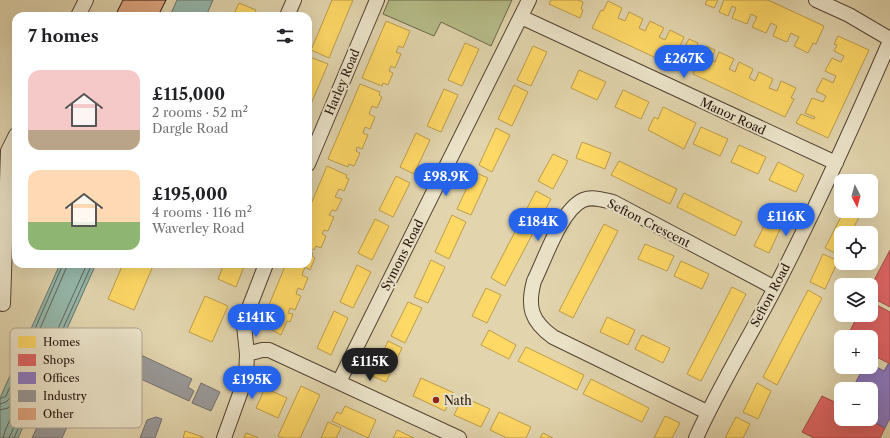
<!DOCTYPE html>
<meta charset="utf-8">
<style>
body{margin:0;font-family:"Libre Caslon Text",serif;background:#f2f2f2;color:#202124;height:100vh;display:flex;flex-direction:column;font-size:15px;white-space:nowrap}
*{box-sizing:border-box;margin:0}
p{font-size:13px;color:#757577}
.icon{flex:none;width:22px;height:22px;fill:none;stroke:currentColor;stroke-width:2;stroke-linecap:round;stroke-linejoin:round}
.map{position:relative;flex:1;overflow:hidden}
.details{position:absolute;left:12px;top:12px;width:300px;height:256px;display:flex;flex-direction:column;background:#fff;border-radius:12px;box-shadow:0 4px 16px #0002}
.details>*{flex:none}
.needle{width:26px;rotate:174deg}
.tools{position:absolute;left:834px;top:174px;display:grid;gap:8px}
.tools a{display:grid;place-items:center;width:44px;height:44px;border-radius:8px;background:#fff;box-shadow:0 4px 16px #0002;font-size:20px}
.price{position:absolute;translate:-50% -34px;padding:0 9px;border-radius:14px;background:#2563eb;color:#fff;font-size:13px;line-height:26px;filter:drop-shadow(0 1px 2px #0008)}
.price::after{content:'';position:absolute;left:50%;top:24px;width:12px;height:9px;margin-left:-6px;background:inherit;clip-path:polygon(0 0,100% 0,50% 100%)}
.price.selected{background:#222;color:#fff}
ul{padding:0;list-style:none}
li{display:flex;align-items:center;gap:12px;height:100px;padding:0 16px}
li span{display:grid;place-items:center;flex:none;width:112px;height:80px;border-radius:12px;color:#555}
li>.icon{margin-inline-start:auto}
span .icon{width:48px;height:48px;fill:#fffc;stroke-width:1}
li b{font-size:17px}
h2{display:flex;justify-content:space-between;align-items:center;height:48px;padding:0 16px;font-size:17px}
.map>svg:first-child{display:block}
</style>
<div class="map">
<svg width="890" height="438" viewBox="0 0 890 438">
<rect width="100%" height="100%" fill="#e2d5ae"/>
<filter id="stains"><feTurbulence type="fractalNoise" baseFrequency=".005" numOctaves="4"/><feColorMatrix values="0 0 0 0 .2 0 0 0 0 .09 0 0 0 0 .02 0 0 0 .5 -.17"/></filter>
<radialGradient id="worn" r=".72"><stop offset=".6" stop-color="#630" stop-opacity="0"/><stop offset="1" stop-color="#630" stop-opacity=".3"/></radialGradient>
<!-- green -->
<path fill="#b5bd89" stroke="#6c684a" d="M389,0h123l-21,46 -50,-24 -7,14 -51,-22z"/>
<!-- water -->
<path fill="#95b8ac" stroke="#67766b" d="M177,0h36l-7,16h-36z
M60,264h36l-78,174h-18v-40z"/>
<!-- homes -->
<path fill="#ffd966" stroke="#bd9d4a" d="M332,0h21l-24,58 -18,-8z
M551,0h27l5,2 -2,7 2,1 -3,8 -31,-14z
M707,0h11l-4,8 -9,-4z
M724,0h44l56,26 -8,18 -3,-1 -5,10 -14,-7 5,-9 -8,-4 -4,9 -14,-6 4,-10 -6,-3 -5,10 -14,-6 5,-10 -6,-3 -4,10 -15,-6 4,-10 -4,-2 -4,10 -9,-4z
M608,1l14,7 -4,10 7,3 4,-9 14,7 -4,9 6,3 5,-10 14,7 -5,9 6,3 5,-10 14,7 -4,9 4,2 5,-9 9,4 -14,28 -92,-43 9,-18 2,1z
M239,3l17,7 -3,6h-20z
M386,21l24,10 -7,17 -4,-2 -3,6 5,2 -6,14 -4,-2 -2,5 4,2 -5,12 -5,-2 -1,3 -20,-8z
M838,36l31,14 -41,88 -32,-15 5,-9 13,5 1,-2 -10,-4 7,-15 11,4 3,-6 -10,-5 7,-13 10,5 3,-7 -11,-5 7,-13 9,4 3,-6 -10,-5 3,-6 -3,-1z
M465,43l14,6 -17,37 -14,-6z
M533,46l14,6 -16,34 -14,-6z
M706,46l9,4 -4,10 4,2 4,-10 15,7 -5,10 6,3 4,-10 14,7 -4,9 6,3 4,-9 14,7 -4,9 8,3 4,-10 15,7 -5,10 3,1 -9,18 -92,-43z
M310,57l18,7 -20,47v-50z
M579,70l27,12 -9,18 -26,-12z
M360,84l20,8 -1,3 3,2 -5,11 -5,-2 -3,8 6,3 -5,12 -5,-2 -2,6 5,2 -6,14 -5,-2 -1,4 4,2 -6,13 -5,-2 -1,3 -20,-8z
M514,85l14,7 -16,34 -14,-7z
M444,89l14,6 -17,37 -14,-6z
M623,90l26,12 -8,17 -26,-12z
M663,107l33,16 -12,26 -36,-19 6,-13 4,2z
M701,127l27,12 -8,17 -27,-12z
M496,128l14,7 -18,37 -13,-7z
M416,133l14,7 -16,34 -14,-7z
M582,142l29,11 -6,16 -29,-11z
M739,145l27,12 -8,17 -27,-12z
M553,154l15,7 -15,28 -15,-8z
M619,161l58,28 -7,15 -59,-29z
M778,162l26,13 -8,17 -27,-12z
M327,166l20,9 -1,3 3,1 -5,12 -5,-2 -4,8 7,2 -6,12 -4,-1 -3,5 5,2 -6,14 -4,-1 -2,4 4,2 -5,12 -5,-2 -2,4 -6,-3v-36z
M474,172l14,6 -17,37 -14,-6z
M396,176l14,7 -17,34 -14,-7z
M536,191l15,8 -46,87 -14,-8z
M684,193l58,29 -7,14 -58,-29z
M844,211h18l-11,22h-10v19l-2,3 -14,-7z
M452,215l14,7 -17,37 -14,-7z
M768,218l14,7 -13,28 -15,-7z
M375,219l14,7 -17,34 -14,-7z
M604,224l14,7 -45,87 -14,-7z
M645,244l29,12 -7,15 -29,-12z
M308,251l5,2 -1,3 3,2 -5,12 -5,-3 -3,8 6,3 -5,12 -5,-2 -2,6 5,2 -6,14 -5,-2 -2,5 5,1 -3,8 -3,-1 -6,14 -20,-11 25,-60h22z
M823,254l15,7 -13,28 -15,-7z
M431,260l14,7 -17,36 -14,-6z
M681,261l28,13 -7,15 -28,-13z
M123,264l30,2 -19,44 -26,-11z
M224,264h21l-9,23 -18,-8z
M357,265l14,7 -18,36 -13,-6z
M732,287l14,7 -45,87 -14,-7z
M486,288l15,7 -14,28 -15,-7z
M808,290l14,8 -45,87 -14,-8z
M205,296l23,10 -16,36 -23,-10z
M408,302l14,6 -17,35 -14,-7z
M334,311l14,7 -17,37 -14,-7z
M607,317l28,13 -7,15 -28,-13z
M489,330l27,15 -7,14 -28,-14z
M642,335l28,13 -7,15 -28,-14z
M388,341l14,7 -16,34 -14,-6z
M526,347l58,28 -7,15 -59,-29z
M421,378l33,15 -9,18 -32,-15z
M591,379l58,29 -7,14 -59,-28z
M757,383l14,8 -13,28 -15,-7z
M301,386l19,9 -20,43h-17l-5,-2z
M265,388l22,10 -9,20 -22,-10z
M463,397l27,12 -9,18 -27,-12z
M345,406l31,14 -8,18 -36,-17 5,-9 4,2z
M499,412l32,15 -5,11h-19l-17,-8z
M665,416l15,7 -8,15h-18z
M736,417l14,7 -7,14h-18z
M328,422l13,6 -5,10h-15z
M397,430l17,8h-21z
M185,431l18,6v1h-20z
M246,433l13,5h-15z
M543,433l10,5h-13z"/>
<!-- shops -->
<path fill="#e06666" stroke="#a74d4a" d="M890,250v57l-19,-10v-11z
M871,302l19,10v52l-19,-10v-17h-24l11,-22h13z
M822,396l19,9v14h27l17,9 -5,10h-66l-12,-6z"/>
<!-- offices -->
<path fill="#8e7cc3" stroke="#6e5c8c" d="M871,364l13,7 4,-7 2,1v53l-5,10 -17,-9h3v-30h-19l12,-22h7z"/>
<!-- industry -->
<path fill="#999" stroke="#75706e" d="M83,328l60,28 -13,23 -34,-16 -34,75h-30z
M143,356l49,23 -4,8 6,4 -5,10 -57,-26z
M201,383l19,9 -9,19 -19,-8z
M156,417l6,2 -7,19h-15l7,-18z"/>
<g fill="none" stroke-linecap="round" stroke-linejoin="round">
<!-- shore -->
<path stroke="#5c655b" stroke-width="1" d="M0,399l6,-3 57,-132
M0,404l6,-2 4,-4 58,-134
M0,410l8,-2 7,-5 2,1 -12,27 -2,7
M9,438l78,-174
M14,438l78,-174"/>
</g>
<!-- building -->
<path fill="#e0a680" stroke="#22120a" d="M123,0h43l-8,16h-43z"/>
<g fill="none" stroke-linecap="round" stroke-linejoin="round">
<!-- street casing -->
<g stroke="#524333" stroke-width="16">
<path id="street" d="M816,0l33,15 41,24
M78,16l8,-16
M287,16l7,-16
M521,17l315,146
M308,164l69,-164
M3,304l5,-153 8,-16
M247,354l15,-4h7l190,88
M339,382l190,-382
M707,412l-154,-75c-22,-16 -26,-30 -19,-56 11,-22 27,-71 49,-81 10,-4 20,0 30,2l162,86
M224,438l22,-61 1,-23 -3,-29 5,-17 17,-44
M696,438c23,-51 53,-100 79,-150 42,-81 79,-164 115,-247"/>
</g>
<!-- street -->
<use href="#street" stroke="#ece4ca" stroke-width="14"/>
</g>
<!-- markers -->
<circle fill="#8f2418" stroke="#ece4ca" stroke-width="1.5" cx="436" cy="400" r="4"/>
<g text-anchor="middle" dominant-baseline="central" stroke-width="4" stroke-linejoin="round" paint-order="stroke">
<!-- street labels -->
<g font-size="12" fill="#22120a" stroke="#ece4ca">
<text transform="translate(342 82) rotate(-67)">Harley Road</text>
<text transform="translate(733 116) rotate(25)">Manor Road</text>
<text transform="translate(649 223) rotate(27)">Sefton Crescent</text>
<text transform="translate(402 255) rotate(-63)">Symons Road</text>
<text transform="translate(770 295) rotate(-62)">Sefton Road</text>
</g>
<!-- poi labels -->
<g font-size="12" fill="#22120a" stroke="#ece4ca" text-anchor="start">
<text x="444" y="400">Nath</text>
</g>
</g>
<!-- legend -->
<rect x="10" y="328" width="132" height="100" rx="6" fill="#ece4ca" stroke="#afa590" stroke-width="1"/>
<rect x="18" y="336" width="18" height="12" fill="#ffd966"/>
<rect x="18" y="354" width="18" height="12" fill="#e06666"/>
<rect x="18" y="372" width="18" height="12" fill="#8e7cc3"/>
<rect x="18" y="390" width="18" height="12" fill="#999"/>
<rect x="18" y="408" width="18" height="12" fill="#e0a680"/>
<g font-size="11" fill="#22120a">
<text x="43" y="346">Homes</text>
<text x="43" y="364">Shops</text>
<text x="43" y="382">Offices</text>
<text x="43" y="400">Industry</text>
<text x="43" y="418">Other</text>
</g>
<rect width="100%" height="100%" filter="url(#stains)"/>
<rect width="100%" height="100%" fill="url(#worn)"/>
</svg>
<div class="tools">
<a><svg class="needle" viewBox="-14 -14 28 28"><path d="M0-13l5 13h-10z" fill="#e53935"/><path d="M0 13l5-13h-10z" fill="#757577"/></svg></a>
<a><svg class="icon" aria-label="locate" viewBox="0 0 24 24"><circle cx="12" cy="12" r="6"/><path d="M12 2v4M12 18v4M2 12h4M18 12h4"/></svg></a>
<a><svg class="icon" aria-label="layers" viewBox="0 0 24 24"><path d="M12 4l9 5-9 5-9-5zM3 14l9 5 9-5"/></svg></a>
<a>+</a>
<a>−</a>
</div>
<b class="price" style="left:684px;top:79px">£267K</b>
<b class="price" style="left:446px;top:197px">£98.9K</b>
<b class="price" style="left:786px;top:237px">£116K</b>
<b class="price" style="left:538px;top:242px">£184K</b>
<b class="price" style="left:256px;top:338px">£141K</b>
<b class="price selected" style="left:370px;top:382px">£115K</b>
<b class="price" style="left:252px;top:400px">£195K</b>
<section class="details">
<h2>7 homes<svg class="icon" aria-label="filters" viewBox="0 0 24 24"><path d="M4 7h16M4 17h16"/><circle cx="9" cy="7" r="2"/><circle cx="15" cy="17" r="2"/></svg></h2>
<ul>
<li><span style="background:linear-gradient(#f6c9c9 75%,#b9a48a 0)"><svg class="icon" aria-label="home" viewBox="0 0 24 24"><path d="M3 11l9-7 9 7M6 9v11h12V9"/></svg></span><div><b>£115,000</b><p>2 rooms · 52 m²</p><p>Dargle Road</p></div></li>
<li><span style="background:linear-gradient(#ffd9b3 65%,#8fb573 0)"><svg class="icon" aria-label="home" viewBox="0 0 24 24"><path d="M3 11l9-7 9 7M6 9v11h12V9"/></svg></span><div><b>£195,000</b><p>4 rooms · 116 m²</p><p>Waverley Road</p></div></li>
</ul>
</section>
</div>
